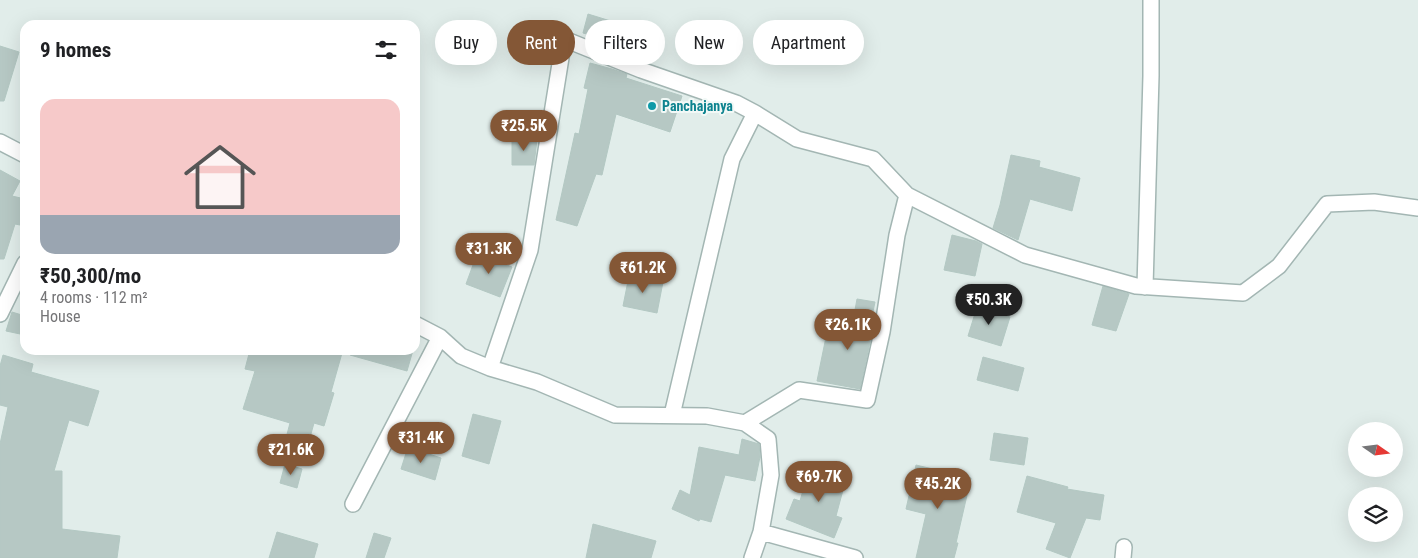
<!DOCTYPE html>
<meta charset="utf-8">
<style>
body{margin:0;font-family:"Roboto Condensed",sans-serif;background:#f2f2f2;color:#202124;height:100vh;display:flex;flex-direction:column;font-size:19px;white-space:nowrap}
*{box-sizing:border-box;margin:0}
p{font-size:16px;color:#757577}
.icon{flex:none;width:28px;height:28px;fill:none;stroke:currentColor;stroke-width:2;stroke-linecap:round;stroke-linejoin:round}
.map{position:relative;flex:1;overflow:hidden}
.drawer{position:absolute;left:20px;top:20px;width:400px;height:335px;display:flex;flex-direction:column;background:#fff;border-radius:15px;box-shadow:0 5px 20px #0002}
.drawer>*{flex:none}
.hud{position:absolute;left:435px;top:20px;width:475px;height:45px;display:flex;gap:10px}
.needle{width:32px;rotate:104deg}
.tools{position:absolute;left:1348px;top:422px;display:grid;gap:10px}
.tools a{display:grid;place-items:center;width:55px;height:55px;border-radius:50%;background:#fff;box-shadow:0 5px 20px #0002;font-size:25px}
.price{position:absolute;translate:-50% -42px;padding:0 11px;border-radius:18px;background:#845736;color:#fff;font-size:16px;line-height:32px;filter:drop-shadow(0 1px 2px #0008)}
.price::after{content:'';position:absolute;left:50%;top:30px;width:15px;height:11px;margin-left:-8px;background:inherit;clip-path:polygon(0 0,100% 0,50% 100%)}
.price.selected{background:#222;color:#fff}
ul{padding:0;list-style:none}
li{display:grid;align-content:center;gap:10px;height:265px;padding:0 20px}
li span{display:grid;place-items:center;height:155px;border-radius:15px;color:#555}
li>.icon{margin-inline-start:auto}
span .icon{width:90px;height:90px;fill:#fffc;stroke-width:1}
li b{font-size:21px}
h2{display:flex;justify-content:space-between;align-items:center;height:60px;padding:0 20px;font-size:21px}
.chip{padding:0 18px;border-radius:22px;background:#fff;box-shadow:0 5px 20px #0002;font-size:18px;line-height:45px}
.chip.selected{background:#845736;color:#fff}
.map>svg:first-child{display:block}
</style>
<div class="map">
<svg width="1418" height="558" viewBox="0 0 1418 558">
<rect width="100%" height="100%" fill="#e1edea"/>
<!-- building -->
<path fill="#b6c8c4" stroke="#b3c8c3" d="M588,14l29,9 -5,18 -29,-8z
M0,46l19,6 -15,49h-4z
M590,63l22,6 15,5 -1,4 56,18 -12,36 -54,-18 -14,61 -6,-1 -19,52 -21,-6 19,-87 4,1 9,-45 -4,-1z
M512,140h25l-3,25h-22z
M1011,155l29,6 -1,6 41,11 -8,33 -42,-12 -12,41 -25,-12 7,-23z
M0,170l20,11 -8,15 13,3v27l-10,-2 -11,35h-4z
M952,235l24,6 6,3 -7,32 -31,-6z
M477,254l35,13 -12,30 -34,-13z
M629,276l34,6 -6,31 -34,-7z
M1103,286l26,8 -13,37 -24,-6z
M857,299l18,3 -7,34 3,1 -11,52 -43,-8 10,-49 23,5z
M977,307l33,10 -9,29 -33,-10z
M12,312l13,4v19l-19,-4z
M250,350h80l12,3 -11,39 3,1 -10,33 -10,-3 -10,36 -22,-6 8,-30 -47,-14 12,-38 -10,-2z
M350,350h63l-6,21 -57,-16z
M3,355l30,9 -2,8 68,19 -11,35 -19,-6 -15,51h8v58l58,7 -3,22h-117v-114l8,-37 -8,-2v-39z
M983,357l41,11 -6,23 -41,-11z
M473,414l28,7 -12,43 -27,-8z
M994,433l34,5 -4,27 -34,-5z
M742,439l17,5 1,13 -5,24 -30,-6 -14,47 -11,-3 -1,2 -27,-12 8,-19 10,5 9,-48 40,8z
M408,447l33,11 -6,22 -34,-11z
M285,464l17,5 -5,19 -17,-5z
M916,465l55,13 -15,65h2l-4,15h-38l10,-44 -20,-5z
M809,469l37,10 -10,37 6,2 -8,20 -48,-19 8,-20 6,2z
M1027,476l41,11 -1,2 37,6 -4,25 -14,-2 -16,40 -24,-9 10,-26 -39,-11z
M593,524l63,17 -5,17h-65z
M277,532l41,12 -4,14h-45z
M374,533l17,5 -7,20h-18z"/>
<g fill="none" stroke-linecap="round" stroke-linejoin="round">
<!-- minor casing -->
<g stroke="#a3b6b3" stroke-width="18">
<path id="minor" d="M0,142l25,13
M1145,287l6,-211v-76
M0,314l25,-51
M415,324l25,13 21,19 29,12 47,14 78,33 92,1 38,7 23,16 3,36 -10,57 -9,26
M490,368l40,-118 34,-211 77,31 95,33 19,10 42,26 76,20 34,36 118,60 111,31 107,7 36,-27 48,-62 47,-2 44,6
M672,415l60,-256 23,-46
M745,423l54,-33 68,10 15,-68 15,-97 10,-40
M353,504l87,-167
M761,532l94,26
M1123,558l1,-11"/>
</g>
<!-- minor -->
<use href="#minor" stroke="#fff" stroke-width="15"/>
</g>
<!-- markers -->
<circle fill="#0f9aa8" stroke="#f2f9f7" stroke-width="2" cx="652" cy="106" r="5"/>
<g text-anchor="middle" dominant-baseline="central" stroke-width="4" stroke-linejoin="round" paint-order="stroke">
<!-- culture labels -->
<g font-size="14" font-weight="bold" fill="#0d838f" stroke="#f2f9f7" text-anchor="start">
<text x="662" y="106">Panchajanya</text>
</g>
</g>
</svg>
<div class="tools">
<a><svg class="needle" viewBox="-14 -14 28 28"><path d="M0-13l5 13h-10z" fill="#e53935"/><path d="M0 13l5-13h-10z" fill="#757577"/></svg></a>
<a><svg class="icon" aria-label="layers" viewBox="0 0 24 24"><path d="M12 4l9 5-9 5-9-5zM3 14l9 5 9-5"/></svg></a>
</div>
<b class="price" style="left:524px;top:152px">₹25.5K</b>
<b class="price" style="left:489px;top:275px">₹31.3K</b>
<b class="price" style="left:643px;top:294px">₹61.2K</b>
<b class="price selected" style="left:989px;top:326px">₹50.3K</b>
<b class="price" style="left:848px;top:351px">₹26.1K</b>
<b class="price" style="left:421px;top:464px">₹31.4K</b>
<b class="price" style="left:291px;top:476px">₹21.6K</b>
<b class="price" style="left:819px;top:503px">₹69.7K</b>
<b class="price" style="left:938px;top:510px">₹45.2K</b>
<div class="hud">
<a class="chip">Buy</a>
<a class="chip selected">Rent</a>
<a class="chip">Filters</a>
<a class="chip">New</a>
<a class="chip">Apartment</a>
</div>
<section class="drawer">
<h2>9 homes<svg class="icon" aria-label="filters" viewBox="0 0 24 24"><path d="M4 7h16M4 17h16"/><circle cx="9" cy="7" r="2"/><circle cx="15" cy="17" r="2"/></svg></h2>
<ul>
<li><span style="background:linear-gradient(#f6c9c9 75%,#9aa5b1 0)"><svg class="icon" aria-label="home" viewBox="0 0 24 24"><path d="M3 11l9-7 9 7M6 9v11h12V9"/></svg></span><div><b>₹50,300/mo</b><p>4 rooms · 112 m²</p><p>House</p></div></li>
</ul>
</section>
</div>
